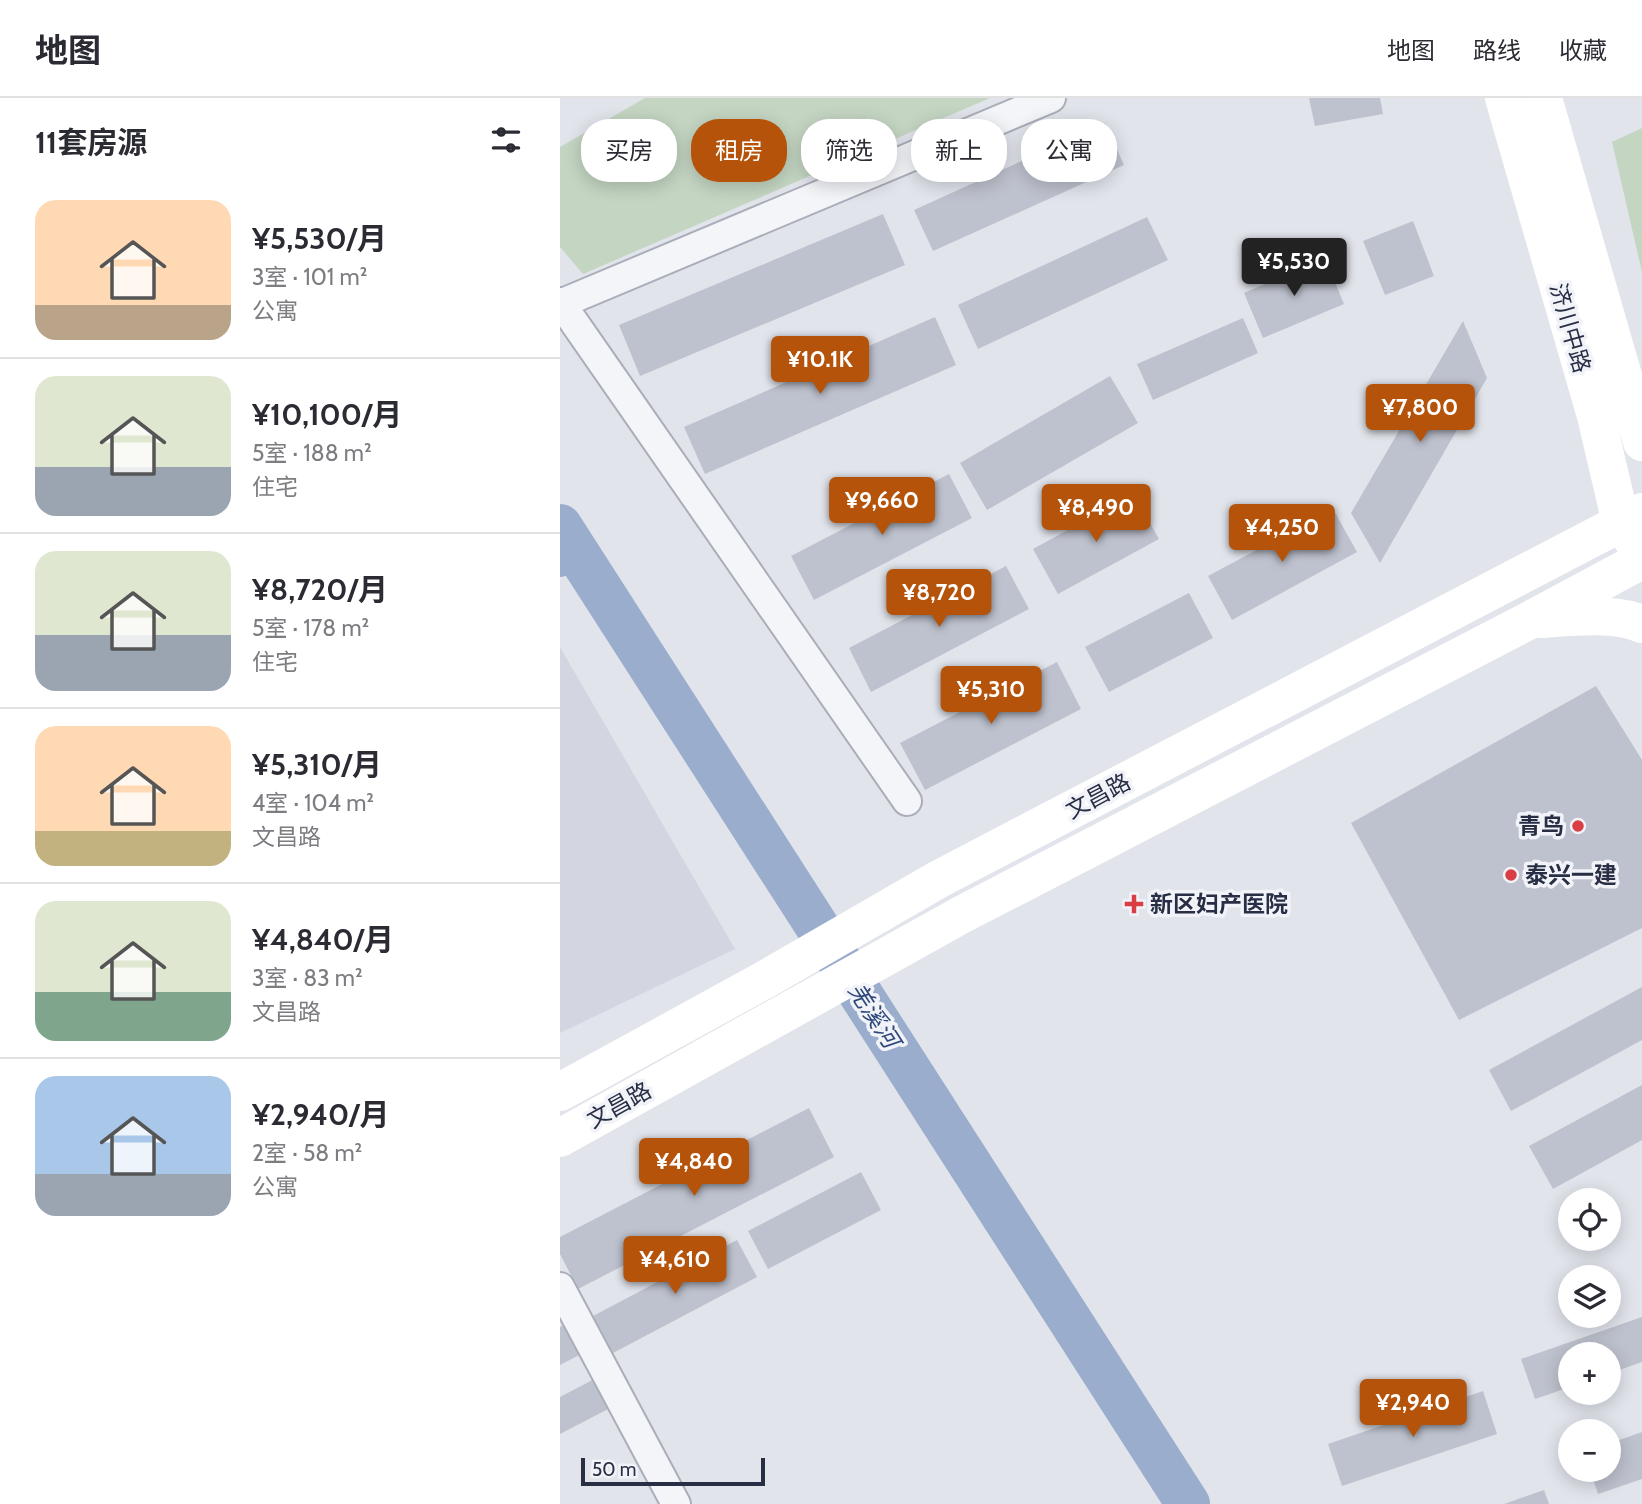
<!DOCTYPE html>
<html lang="zh">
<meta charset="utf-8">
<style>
body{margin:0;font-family:Cabin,"Noto Sans SC",sans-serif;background:#f2f2f3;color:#2b2b33;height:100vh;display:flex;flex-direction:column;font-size:26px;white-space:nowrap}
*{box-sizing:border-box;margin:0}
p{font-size:23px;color:#7c7c81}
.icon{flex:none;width:38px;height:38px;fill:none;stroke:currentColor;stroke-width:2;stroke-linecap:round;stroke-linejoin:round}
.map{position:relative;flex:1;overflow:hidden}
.drawer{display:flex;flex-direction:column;background:#fff;width:560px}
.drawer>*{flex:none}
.banner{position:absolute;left:21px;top:21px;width:665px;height:63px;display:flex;gap:14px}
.buttons{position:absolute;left:998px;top:1090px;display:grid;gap:14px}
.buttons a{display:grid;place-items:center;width:63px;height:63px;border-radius:50%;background:#fff;box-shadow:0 4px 18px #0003;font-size:35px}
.scale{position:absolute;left:21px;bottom:18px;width:184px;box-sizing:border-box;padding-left:7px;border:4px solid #282f44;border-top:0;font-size:19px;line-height:24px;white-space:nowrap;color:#282f44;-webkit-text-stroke:5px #f1f3f8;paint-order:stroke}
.price{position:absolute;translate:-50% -60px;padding:0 16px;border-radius:7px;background:#b45309;color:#fff;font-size:23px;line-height:46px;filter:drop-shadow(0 2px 4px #0008)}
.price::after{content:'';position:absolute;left:50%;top:42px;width:21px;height:16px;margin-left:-10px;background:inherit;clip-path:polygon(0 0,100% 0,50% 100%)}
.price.selected{background:#222;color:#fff}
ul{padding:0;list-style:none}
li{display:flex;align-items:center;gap:21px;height:175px;padding:0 35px}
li+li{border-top:2px solid #e1e1e2}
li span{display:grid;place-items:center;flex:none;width:196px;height:140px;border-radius:21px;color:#555}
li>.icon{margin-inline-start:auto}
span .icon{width:84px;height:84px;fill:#fffc;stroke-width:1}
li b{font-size:30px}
h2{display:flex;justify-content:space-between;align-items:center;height:84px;padding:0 35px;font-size:30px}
.pill{padding:0 24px;border-radius:28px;background:#fff;box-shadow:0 4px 18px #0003;font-size:24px;line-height:63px}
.pill.selected{background:#b45309;color:#fff}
header{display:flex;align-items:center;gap:42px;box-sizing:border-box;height:98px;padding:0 35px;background:#fff;border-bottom:2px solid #e1e1e2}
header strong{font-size:33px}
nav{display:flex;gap:38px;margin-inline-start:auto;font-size:24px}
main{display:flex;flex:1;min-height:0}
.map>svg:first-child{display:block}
</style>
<header>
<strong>地图</strong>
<nav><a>地图</a><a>路线</a><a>收藏</a></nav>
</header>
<main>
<section class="drawer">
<h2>11套房源<svg class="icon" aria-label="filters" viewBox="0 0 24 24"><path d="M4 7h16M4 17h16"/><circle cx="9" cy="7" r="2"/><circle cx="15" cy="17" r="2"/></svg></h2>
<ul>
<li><span style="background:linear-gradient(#ffd9b3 75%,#b9a48a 0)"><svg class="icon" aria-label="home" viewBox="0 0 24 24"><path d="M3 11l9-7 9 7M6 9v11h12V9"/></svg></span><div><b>¥5,530/月</b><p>3室 · 101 m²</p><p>公寓</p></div></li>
<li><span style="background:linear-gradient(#dfe7d0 65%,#9aa5b1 0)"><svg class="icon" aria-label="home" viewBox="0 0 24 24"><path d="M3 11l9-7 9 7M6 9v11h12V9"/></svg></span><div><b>¥10,100/月</b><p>5室 · 188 m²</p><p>住宅</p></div></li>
<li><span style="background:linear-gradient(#dfe7d0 60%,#9aa5b1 0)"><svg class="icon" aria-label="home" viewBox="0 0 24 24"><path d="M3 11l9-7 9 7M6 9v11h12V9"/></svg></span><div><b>¥8,720/月</b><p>5室 · 178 m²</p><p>住宅</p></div></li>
<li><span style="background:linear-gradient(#ffd9b3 75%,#c2b280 0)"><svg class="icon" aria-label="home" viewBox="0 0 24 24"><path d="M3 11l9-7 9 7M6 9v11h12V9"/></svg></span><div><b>¥5,310/月</b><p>4室 · 104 m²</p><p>文昌路</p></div></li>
<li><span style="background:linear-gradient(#dfe7d0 65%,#7fa58c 0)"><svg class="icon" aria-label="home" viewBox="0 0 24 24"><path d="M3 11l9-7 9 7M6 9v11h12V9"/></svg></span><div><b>¥4,840/月</b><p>3室 · 83 m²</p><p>文昌路</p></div></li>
<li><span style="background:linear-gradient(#a9c7e8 70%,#9aa5b1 0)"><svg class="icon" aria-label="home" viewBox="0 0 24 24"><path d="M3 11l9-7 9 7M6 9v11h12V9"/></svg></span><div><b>¥2,940/月</b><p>2室 · 58 m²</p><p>公寓</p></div></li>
</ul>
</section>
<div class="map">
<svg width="1082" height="1406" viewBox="0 0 1082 1406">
<rect width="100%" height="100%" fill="#e1e4eb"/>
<!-- built -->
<path fill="#d3d6e0" d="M0,549l175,302 -175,84z"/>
<!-- green -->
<path fill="#c4d5c2" d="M85,0h345l-407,176 -23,-27v-100z
M1082,30v144l-30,-130z"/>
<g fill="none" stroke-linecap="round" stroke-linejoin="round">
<!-- canal -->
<path stroke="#9aadcd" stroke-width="26" d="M0,466l19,-8"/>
<!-- river -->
<path stroke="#9aadcd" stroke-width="44" d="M0,428l628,978"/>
</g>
<!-- building -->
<path fill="#bec2ce" d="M749,0h71l3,16 -68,12z
M545,25l19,42 -191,86 -19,-41z
M323,116l22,51 -265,111 -21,-51z
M587,119l21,43 -190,89 -20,-44z
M853,123l21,55 -49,19 -22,-54z
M765,160l19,46 -81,34 -19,-45z
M375,219l21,48 -251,109 -21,-47z
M683,220l15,35 -105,47 -16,-36z
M903,223l24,57 -107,185 -29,-50z
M550,278l28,47 -151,87 -27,-47z
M389,376l23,44 -158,82 -23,-44z
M574,396l25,45 -101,55 -25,-45z
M773,411l24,43 -125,68 -24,-44z
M446,468l23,43 -158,83 -22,-44z
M629,495l24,45 -104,54 -24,-45z
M497,564l24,47 -156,81 -25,-47z
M1036,588l46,74v168l-183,92 -108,-197z
M1082,889v53l-131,71 -22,-41z
M1082,987v55l-89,49 -24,-43z
M249,1010l25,49 -256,132 -18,-35v-17z
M301,1074l20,38 -113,59 -20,-38z
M177,1142l20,37 -144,76 -20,-37z
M1082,1219v45l-34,12v-20h-38v33l-35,12 -14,-40z
M7,1225l16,30 -23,12v-38z
M38,1279l16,29 -54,28v-37z
M923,1293l14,43 -155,52 -14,-42z
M1082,1334v47l-44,15 -8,-24h18v-26z
M984,1392l5,14h-45z"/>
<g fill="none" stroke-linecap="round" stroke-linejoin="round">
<!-- minor casing -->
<g stroke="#aaaeb9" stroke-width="32">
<path id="minor" d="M0,204l347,499
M0,206l491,-206
M0,1189l116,217"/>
</g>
<!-- minor -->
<use href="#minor" stroke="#f4f5f9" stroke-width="28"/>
<!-- secondary -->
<path stroke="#fff" stroke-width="38" d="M944,0l92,318 25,107 13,19
M983,0l99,344
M981,521c30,-2 73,-7 101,5
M0,994l206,-113 173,-100 703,-367
M0,1040l401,-223 571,-296 110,-59"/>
</g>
<!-- markers -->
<g fill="#d83e43" stroke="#f1f3f8" stroke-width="2.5">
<circle cx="1018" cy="728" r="7"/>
<circle cx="951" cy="777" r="7"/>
<path d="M570.5 795.5h7v7h7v7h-7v7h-7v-7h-7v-7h7z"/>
</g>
<g text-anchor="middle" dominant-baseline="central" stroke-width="7" stroke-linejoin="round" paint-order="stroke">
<!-- street labels -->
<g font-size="23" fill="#282f44" stroke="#f1f3f8">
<text transform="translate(1010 230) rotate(74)">济川中路</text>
<text transform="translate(538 698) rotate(-28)">文昌路</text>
<text transform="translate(59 1007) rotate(-29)">文昌路</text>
</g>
<!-- poi labels -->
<g font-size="23" font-weight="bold" fill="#282f44" stroke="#f1f3f8" text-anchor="start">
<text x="1004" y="728" text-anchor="end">青鸟</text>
<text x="965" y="777">泰兴一建</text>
<text x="590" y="806">新区妇产医院</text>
</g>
<!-- water labels -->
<g font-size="24" font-style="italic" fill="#2f487b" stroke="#f1f3f8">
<text transform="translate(314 917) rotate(57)">羌溪河</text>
</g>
</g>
</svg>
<div class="buttons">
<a><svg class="icon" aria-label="locate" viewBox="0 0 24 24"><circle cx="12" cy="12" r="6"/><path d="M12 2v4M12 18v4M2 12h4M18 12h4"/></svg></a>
<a><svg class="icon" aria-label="layers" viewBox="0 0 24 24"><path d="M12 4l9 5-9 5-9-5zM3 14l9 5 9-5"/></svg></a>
<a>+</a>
<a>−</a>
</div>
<div class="scale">50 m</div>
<b class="price selected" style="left:734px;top:200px">¥5,530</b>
<b class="price" style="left:260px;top:298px">¥10.1K</b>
<b class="price" style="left:860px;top:346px">¥7,800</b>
<b class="price" style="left:322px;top:439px">¥9,660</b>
<b class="price" style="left:536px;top:446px">¥8,490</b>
<b class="price" style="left:722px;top:466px">¥4,250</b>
<b class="price" style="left:379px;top:531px">¥8,720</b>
<b class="price" style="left:431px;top:628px">¥5,310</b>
<b class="price" style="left:134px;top:1100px">¥4,840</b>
<b class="price" style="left:115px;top:1198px">¥4,610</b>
<b class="price" style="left:853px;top:1341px">¥2,940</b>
<div class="banner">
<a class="pill">买房</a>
<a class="pill selected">租房</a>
<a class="pill">筛选</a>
<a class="pill">新上</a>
<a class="pill">公寓</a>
</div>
</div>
</main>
